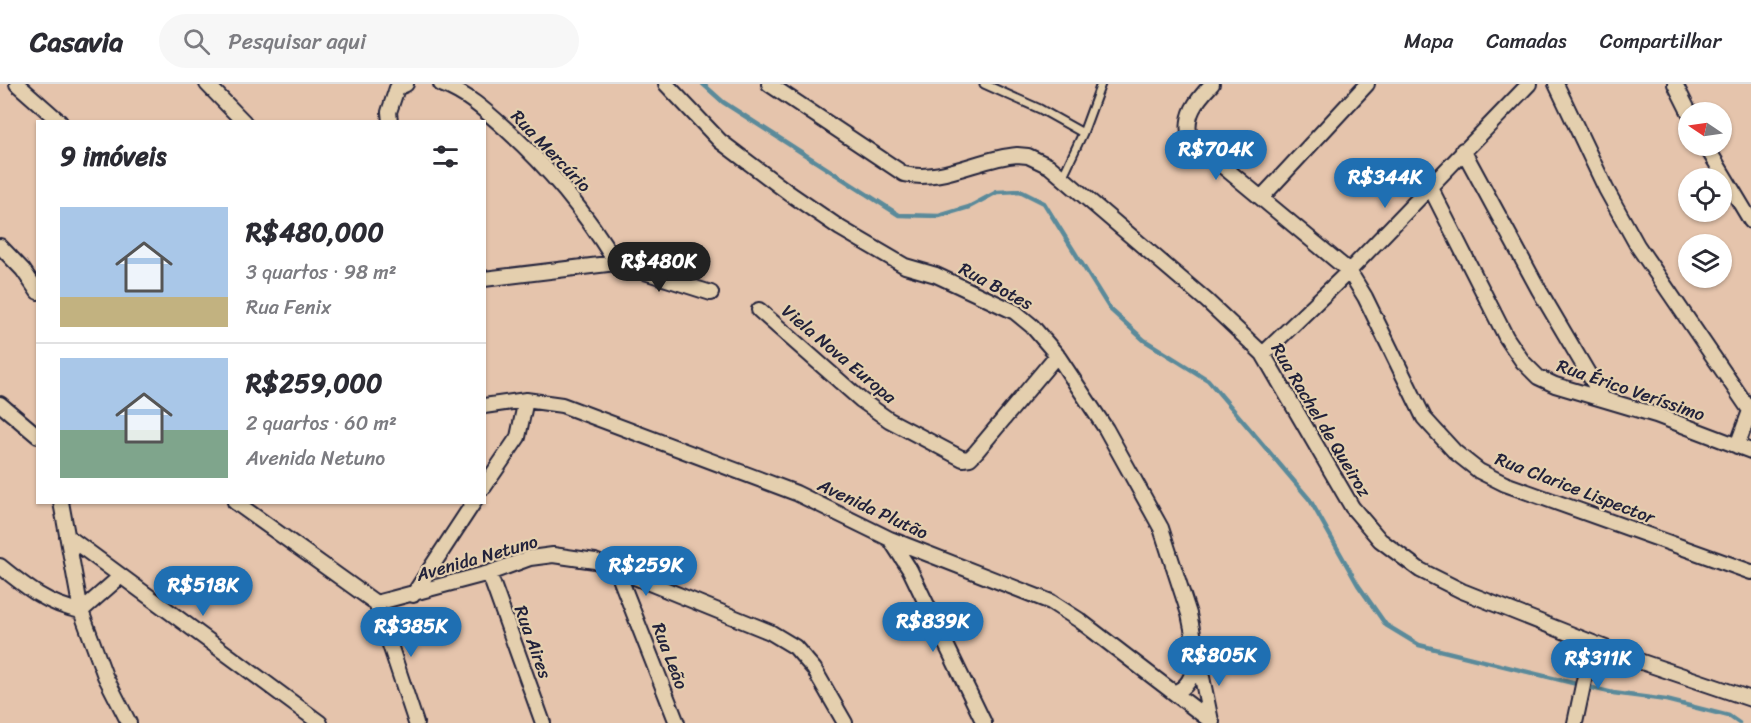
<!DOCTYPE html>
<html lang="pt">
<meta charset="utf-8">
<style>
body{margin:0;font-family:Sriracha,sans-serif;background:#f7f7f7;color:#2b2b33;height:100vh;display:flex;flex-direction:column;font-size:22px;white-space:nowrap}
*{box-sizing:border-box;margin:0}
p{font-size:20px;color:#7c7c81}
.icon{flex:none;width:33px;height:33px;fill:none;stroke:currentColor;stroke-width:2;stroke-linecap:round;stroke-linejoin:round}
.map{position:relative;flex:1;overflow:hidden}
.side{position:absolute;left:36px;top:36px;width:450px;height:384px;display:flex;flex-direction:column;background:#fff;border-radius:0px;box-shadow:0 2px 4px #0004}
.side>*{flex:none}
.needle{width:39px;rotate:283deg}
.controls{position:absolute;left:1678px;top:18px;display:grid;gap:12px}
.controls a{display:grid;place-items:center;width:54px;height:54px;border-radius:50%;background:#fff;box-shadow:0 2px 4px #0004;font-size:30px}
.price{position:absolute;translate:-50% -51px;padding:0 14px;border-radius:21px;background:#1f6fb2;color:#fff;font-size:20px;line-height:39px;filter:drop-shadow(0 2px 3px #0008)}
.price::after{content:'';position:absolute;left:50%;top:36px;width:18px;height:14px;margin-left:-9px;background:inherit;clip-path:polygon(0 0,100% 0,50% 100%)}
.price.selected{background:#222;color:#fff}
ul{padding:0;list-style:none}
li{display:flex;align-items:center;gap:18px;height:150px;padding:0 24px}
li+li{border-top:2px solid #e1e1e2}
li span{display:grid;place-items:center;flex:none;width:168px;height:120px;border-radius:0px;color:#555}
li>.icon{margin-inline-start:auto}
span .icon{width:72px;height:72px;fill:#fffc;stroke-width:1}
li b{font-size:26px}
h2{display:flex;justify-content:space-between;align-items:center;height:72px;padding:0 24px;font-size:26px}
header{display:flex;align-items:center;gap:36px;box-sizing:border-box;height:84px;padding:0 30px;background:#fff;border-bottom:2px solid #e1e1e2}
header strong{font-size:28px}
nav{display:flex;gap:33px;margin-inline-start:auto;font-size:21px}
.search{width:420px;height:54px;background:#f7f7f7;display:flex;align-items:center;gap:15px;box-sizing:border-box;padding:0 21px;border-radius:33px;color:#7c7c81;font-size:22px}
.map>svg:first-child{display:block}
</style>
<header>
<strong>Casavia</strong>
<div class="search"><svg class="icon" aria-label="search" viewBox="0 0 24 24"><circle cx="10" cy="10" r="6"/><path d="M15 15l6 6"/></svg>Pesquisar aqui</div>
<nav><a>Mapa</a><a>Camadas</a><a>Compartilhar</a></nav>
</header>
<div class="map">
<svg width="1751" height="639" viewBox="0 0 1751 639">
<rect width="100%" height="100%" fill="#e5c4ac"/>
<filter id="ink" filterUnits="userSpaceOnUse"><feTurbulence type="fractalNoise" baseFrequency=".0167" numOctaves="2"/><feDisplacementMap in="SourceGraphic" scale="12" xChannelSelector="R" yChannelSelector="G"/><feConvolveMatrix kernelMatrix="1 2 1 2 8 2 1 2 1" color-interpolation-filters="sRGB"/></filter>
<g filter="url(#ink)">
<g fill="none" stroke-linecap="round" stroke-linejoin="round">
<!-- stream -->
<path stroke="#5a8a9a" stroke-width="4.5" d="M703,0l20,18 176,113 40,1 30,-9 28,-15 23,-1 24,12 66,106 34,31 64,40 102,120 48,85 28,40 33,20 194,48 53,7 63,16 10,7"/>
<!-- lane casing -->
<g stroke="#22223b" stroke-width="11">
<path id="lane" d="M984,0l56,25 43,24 -21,45
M1083,49l18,-49"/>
</g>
<!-- street casing -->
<g stroke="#22223b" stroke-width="18">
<path id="street" d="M17,0l43,38
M207,0l37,38
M441,0c27,10 46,28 67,47 44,40 78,82 108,132
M666,0l54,57 69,52 51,35 65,38 31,9 79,37 17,14 25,29 49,74 55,99 28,86 22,107
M769,0l135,90c38,9 75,-16 113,-19l11,1 21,10 158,135 56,53 89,153 28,33 40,30 42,21 174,69 115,39
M1212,0c-16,17 -28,31 -22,55l159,132 16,26 59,121 31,34 24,19 26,13 246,88
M1556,0l50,105 31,56 114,167
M1675,0l14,28
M390,38l-1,-10 8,-24 9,-4
M1706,62l45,75
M1463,66l76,140 63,107
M1429,101l77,152 17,25 15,15 17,8 101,30 95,36
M1262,113l105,-113
M0,162l23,24 15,22
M484,195l132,-16 95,30
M759,226l102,90 28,20 74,39 7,-1 6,-6 81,-97
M1263,270l86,-83 180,-187
M0,320l38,32
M484,322l42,-6 36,5 234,88 94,46 161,63 28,18 133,102
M1737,362l13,-35
M484,403l34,-50 8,-37
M61,418l20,109 24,65 24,47
M235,418l141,101 113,-30 41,-15 23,-3 42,6 175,71 25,15 19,22 31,54
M67,452l253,187
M890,455l20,31 74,153
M0,482c26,21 48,39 81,45l40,-35
M616,484l61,155
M489,489l54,150
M413,511l61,-93
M376,519l40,120
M1174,608c15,-3 19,-20 23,-32
M1575,639l17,-80"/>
</g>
<!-- lane -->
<use href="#lane" stroke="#e4cfae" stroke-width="7"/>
<!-- street -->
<use href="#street" stroke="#e4cfae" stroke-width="14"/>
</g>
</g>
<g text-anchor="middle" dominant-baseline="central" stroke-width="4.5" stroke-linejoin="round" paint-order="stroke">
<!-- street labels -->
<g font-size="18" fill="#22223b" stroke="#e4cfae">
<text transform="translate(551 67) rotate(46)">Rua Mercúrio</text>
<text transform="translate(996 202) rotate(28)">Rua Botes</text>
<text transform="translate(839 270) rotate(40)">Viela Nova Europa</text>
<text transform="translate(1631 306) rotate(19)">Rua Érico Veríssimo</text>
<text transform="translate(1321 336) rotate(59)">Rua Rachel de Queiroz</text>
<text transform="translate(1575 404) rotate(21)">Rua Clarice Lispector</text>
<text transform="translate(873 425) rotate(25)">Avenida Plutão</text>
<text transform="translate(477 474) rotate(-16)">Avenida Netuno</text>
<text transform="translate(533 558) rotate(70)">Rua Aires</text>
<text transform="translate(670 572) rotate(69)">Rua Leão</text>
</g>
</g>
</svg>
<div class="controls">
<a><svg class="needle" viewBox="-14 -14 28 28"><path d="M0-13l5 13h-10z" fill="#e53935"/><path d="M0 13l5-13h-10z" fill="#7c7c81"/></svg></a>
<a><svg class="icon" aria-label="locate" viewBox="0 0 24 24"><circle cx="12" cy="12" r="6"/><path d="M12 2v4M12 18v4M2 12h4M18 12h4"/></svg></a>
<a><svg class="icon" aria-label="layers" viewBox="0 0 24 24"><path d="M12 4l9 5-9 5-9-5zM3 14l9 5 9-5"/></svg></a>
</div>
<b class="price" style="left:1216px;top:97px">R$704K</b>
<b class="price" style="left:1385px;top:125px">R$344K</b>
<b class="price selected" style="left:659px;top:209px">R$480K</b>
<b class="price" style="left:646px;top:513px">R$259K</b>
<b class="price" style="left:203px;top:533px">R$518K</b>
<b class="price" style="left:933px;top:569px">R$839K</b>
<b class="price" style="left:411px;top:574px">R$385K</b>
<b class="price" style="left:1219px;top:603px">R$805K</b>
<b class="price" style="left:1598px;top:606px">R$311K</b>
<section class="side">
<h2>9 imóveis<svg class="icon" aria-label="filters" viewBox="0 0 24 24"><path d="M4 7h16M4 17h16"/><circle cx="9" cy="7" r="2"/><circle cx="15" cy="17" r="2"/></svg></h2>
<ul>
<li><span style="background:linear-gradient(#a9c7e8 75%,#c2b280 0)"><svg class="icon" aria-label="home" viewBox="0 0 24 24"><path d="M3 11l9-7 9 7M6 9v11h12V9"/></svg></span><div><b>R$480,000</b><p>3 quartos · 98 m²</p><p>Rua Fenix</p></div></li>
<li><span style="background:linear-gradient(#a9c7e8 60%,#7fa58c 0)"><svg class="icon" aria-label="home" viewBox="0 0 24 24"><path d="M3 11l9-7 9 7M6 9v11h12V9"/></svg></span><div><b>R$259,000</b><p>2 quartos · 60 m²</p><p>Avenida Netuno</p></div></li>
</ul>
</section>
</div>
